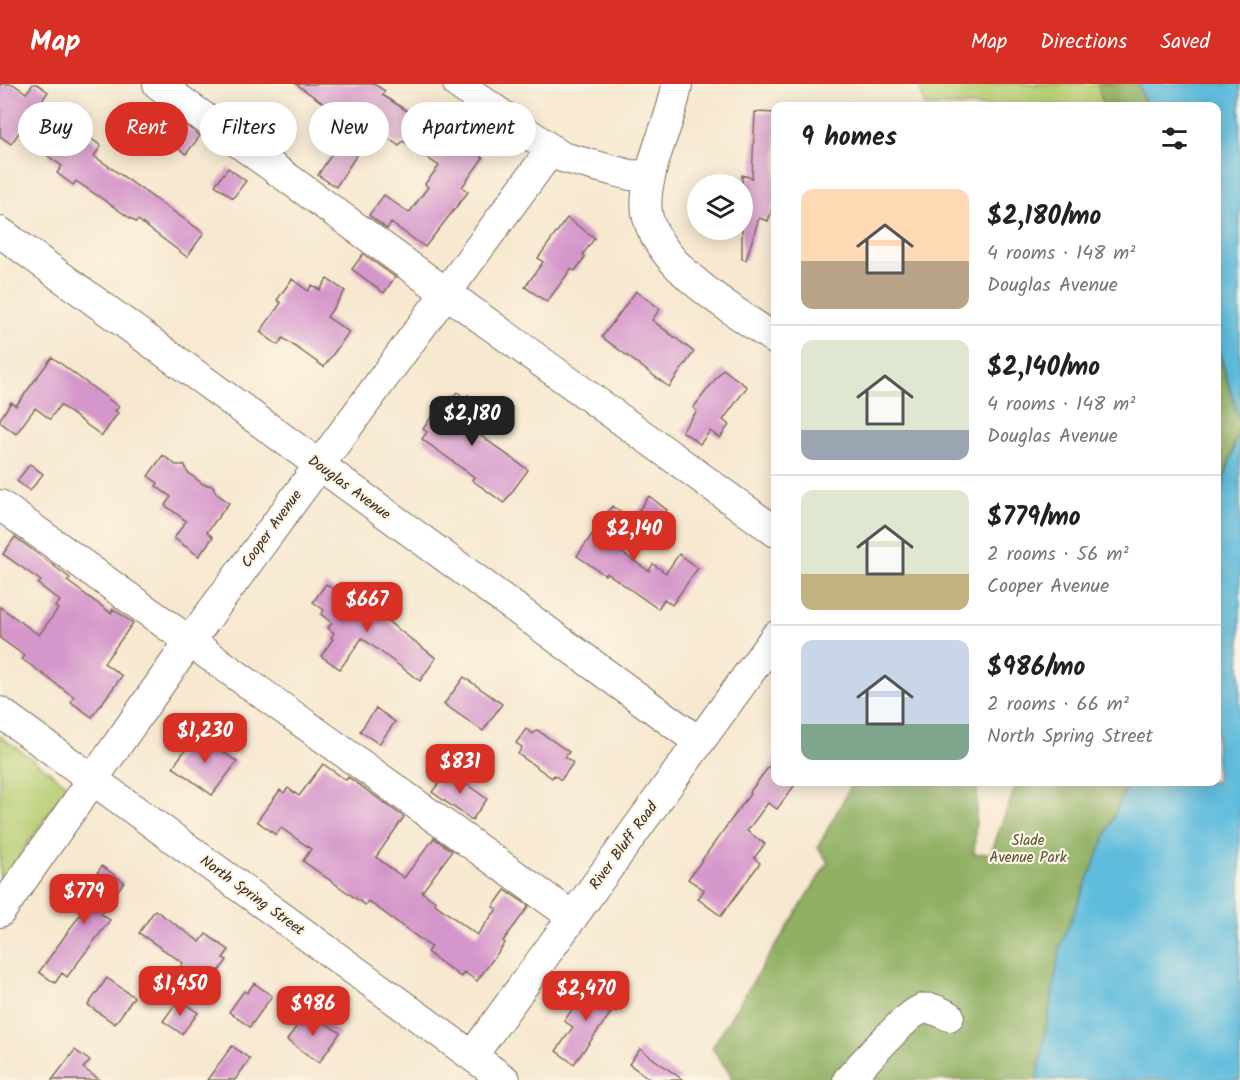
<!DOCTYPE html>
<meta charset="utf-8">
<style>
body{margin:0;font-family:Kalam,sans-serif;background:#f2f2f2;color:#222;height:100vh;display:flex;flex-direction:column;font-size:22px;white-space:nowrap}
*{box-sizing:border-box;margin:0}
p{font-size:20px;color:#767676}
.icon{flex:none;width:33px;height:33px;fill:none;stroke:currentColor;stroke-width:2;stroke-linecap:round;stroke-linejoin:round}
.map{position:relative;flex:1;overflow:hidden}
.panel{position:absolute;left:771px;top:18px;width:450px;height:684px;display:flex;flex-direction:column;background:#fff;border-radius:12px;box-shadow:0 3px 15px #0003}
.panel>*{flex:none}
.banner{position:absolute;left:18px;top:18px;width:570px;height:54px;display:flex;gap:12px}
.fabs{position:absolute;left:687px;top:90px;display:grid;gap:12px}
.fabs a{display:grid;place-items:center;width:66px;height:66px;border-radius:50%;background:#fff;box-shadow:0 3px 15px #0003;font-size:30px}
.price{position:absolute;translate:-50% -51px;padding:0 14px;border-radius:12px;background:#d93025;color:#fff;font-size:20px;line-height:39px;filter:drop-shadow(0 2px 3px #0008)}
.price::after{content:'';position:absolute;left:50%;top:36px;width:18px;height:14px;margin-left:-9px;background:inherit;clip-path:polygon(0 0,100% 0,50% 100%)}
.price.active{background:#222;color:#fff}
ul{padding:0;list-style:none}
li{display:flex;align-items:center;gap:18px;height:150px;padding:0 30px}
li+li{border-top:2px solid #e0e0e0}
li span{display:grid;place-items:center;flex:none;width:168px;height:120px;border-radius:12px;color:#555}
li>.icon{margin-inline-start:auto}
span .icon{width:72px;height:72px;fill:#fffc;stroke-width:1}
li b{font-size:26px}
h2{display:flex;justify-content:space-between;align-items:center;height:72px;padding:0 30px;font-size:26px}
.pill{padding:0 21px;border-radius:27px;background:#fff;box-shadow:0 3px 15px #0003;font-size:21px;line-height:54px}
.pill.active{background:#d93025;color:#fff}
header{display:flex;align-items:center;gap:36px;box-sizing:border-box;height:84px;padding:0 30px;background:#d93025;color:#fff}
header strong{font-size:28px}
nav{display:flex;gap:33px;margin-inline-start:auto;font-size:21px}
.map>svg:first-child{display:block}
</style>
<header>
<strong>Map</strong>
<nav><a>Map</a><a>Directions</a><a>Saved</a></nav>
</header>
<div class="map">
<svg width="1240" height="996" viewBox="0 0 1240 996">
<rect width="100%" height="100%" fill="#fcf5e5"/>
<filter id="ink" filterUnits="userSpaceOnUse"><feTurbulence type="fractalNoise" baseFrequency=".0167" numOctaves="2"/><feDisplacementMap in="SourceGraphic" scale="12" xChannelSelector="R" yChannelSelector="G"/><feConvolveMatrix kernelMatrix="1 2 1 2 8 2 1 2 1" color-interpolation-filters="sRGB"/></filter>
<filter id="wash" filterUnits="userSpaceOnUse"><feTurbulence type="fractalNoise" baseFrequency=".008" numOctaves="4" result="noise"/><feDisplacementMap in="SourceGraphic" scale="24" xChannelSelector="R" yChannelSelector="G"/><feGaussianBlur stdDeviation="1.35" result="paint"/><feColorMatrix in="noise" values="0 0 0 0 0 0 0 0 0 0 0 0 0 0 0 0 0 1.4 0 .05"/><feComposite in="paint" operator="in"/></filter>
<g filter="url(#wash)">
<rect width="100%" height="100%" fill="#f7e8d0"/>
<!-- green -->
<path fill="#b6cd72" stroke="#787c48" stroke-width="1.5" d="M919,0h220l7,22h-221z
M0,652l66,48v4l-66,96z"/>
<!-- forest -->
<path fill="#90b064" stroke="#666d41" stroke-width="1.5" d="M1098,0h41l7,22h-43z
M1216,260l24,79 -23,81h-1z
M853,698h125l-4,72 17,-1 25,-68 3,-3h109l-67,162 -24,136h-306v-5l-19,-27c37,-63 79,-124 116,-186l-10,-15z"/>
<!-- water -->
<path fill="#5fbcdd" stroke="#4d737e" stroke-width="1.5" d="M1139,0h101v339l-23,-79 -1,-238h-70z
M1240,344v652h-203l24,-136 67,-162h88l1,-278z"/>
<g id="blocks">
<!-- building -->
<path fill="#d596cb" d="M0,0h13l13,9 7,-9h4l11,8 -37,52 -11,-8z
M296,0h78l11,7 -3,4 74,47 1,-2 26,18 -21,29 6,5 -43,55 -34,-24 -4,6 -18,-14 15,-20 25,18 19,-26 -3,-3 14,-18 -36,-25 -4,5 -25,-18 -38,59 -18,-12 27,-41 -15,-10 7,-11z
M755,28l21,1v85l-8,23 -9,-3 -13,42 -4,-1v-84l10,3z
M175,33l25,19 -14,18 -25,-18z
M71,40l30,22 -7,10 110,77 -17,24 -49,-37 -2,2 -60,-41 -3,4 -16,-12 5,-7 -14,-10z
M228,84l18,13 -13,17 -18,-13z
M567,134l28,20 -12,16 2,3 -10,14 -4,-2 -24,33 -22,-15 18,-25 -5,-4z
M363,170l32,23 -11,16 -32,-24z
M292,195l16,12 4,-6 8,5 7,-11 18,12 -18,26 22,15 -25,35 -41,-29 -5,7 -18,-13 21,-29 -4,-3z
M636,207l24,18 -8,11 42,32 -25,35 -67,-50z
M52,273l67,50 -4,4 3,2 -16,23 -42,-31 -10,14 -15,-11 -19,26 -16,-12v-3l11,-17 5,4z
M723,285l24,18 -24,33 6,5 -9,13 -10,-7 -10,13 -18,-13 15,-20 -4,-3z
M457,308l8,6 3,-3 16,12 -15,20 59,43 -24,33 -32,-23 2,-3 -52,-38 5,-7 -4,-3 18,-26 5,3z
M163,371l13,10h9l2,7 16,12 10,2 3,7 13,10 -22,29 6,5 -14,19 -25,-18 12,-17 -21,-16 6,-8 -15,-11 2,-3 -10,-7z
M30,380l13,10 -13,17 -13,-10z
M649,412l18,14 -15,21 -19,-13z
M612,422l27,20 -18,26 28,19 4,-7 13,9 13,-19 19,14 -26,37 -8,-6 -6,10 -51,-36 -2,2 -28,-19z
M15,453l55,41 -3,3 44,32 2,-4 20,14 -29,40 18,13 -30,41 -21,-15 3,-5 -52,-38 3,-3 -25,-18v-31l39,28 19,-26 -3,-2 5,-6 -22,-17 3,-3 -38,-27z
M326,500l10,7 3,-5 14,9 83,63 -16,23 -58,-43 -22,31 -19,-13 12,-17 -2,-1 3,-5 -6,-5 4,-5 -11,-9 3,-4 -11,-8z
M464,593l38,27 -19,27 -39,-27z
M376,624l19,14 -16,22 -19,-13z
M526,645l7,5 4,-4 32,22 -4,5 8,6 -12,17 -7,-5 -2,3 -34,-24 4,-7 -6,-4z
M197,649l40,29 -25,33 -39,-28z
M776,673v25h21l-20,27 -9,-6 -21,28 18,13 -11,14 6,5 -39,53 -23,-17 6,-9 -16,-11 62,-85 -1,-1z
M323,680l23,16 2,-3 56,40 -28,40 28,21 30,-40 18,13 -30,41 14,10 -1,2 42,31 20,-26 -4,-2 12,-17 24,16 -26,35 2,2 -28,38 -13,-9 -3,5 -34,-25 4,-5 -63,-46 -3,4 -62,-44 8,-12 -30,-21 -5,7 -19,-14 23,-31 4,3 4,-5 11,8z
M448,687l39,28 -15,21 -40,-28z
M102,782l22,16 -23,32 9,6 -43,57 -5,-4 -7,10 -16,-11 43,-60 -9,-6z
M155,826l45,32 6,-8 23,16 -6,8 4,2 -20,28 -28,-20 4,-5 -44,-30z
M107,894l27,19 -19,27 -27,-19z
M254,899l18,13 -22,31 -21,-15 15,-21 3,2z
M590,900l28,19 -44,61 -18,-13 17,-24 -9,-6z
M179,915l19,14 -16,21 -19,-13z
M307,927l33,22 -21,30 -32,-23z
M232,962l18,13 -15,21h-28z
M640,965l43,31h-32l-22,-16z
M75,966l15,11 -7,7 17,12h-48z"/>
</g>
</g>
<g filter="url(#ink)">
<use href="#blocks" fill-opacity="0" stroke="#7d6c5c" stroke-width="1.5"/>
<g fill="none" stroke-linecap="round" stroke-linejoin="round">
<!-- minor casing -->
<g stroke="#7d6c5c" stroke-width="32">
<path id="minor" d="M158,0l618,448
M458,0l104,73 68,18 20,1
M677,0c-4,32 -21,61 -27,93 -3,12 -5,29 -2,41 15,53 85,91 128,122
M0,148l699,510
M0,421l573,412
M0,628l505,368
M0,828l190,-271 361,-491
M472,972l304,-420
M848,996c13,-14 60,-68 75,-71 10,-2 17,3 26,7"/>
</g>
<!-- minor -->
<use href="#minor" stroke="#fff" stroke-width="30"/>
</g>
</g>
<g text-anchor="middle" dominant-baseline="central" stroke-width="4.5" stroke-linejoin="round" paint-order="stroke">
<!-- street labels -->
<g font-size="15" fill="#3b2a1e" stroke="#fcf5e5">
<text transform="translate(349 404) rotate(36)">Douglas Avenue</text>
<text transform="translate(272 445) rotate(-54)">Cooper Avenue</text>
<text transform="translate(624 762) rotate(-54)">River Bluff Road</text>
<text transform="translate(252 812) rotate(36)">North Spring Street</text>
</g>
<!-- park labels -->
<g font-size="15" fill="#5a5333" stroke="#fcf5e5">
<text x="1028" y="757">Slade<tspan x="1028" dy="17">Avenue Park</tspan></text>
</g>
</g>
</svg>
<div class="fabs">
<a><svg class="icon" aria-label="layers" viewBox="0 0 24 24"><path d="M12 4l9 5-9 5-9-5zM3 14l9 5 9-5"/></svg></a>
</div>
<b class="price active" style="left:472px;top:363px">$2,180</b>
<b class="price" style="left:634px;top:478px">$2,140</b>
<b class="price" style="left:367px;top:549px">$667</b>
<b class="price" style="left:205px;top:680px">$1,230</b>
<b class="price" style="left:460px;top:711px">$831</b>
<b class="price" style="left:84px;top:841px">$779</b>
<b class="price" style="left:180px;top:933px">$1,450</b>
<b class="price" style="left:586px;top:938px">$2,470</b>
<b class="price" style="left:313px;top:953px">$986</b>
<div class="banner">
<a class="pill">Buy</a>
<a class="pill active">Rent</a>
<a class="pill">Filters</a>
<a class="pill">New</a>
<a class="pill">Apartment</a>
</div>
<section class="panel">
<h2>9 homes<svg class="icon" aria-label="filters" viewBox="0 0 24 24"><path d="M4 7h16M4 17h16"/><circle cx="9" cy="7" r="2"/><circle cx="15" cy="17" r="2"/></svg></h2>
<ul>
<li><span style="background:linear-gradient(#ffd9b3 60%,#b9a48a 0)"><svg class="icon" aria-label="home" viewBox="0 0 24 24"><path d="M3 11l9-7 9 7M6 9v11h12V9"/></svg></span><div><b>$2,180/mo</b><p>4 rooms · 148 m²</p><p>Douglas Avenue</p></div></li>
<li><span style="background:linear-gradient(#dfe7d0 75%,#9aa5b1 0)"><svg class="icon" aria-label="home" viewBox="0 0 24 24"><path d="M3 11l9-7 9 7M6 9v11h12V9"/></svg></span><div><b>$2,140/mo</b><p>4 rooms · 148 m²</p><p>Douglas Avenue</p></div></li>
<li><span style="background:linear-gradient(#dfe7d0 70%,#c2b280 0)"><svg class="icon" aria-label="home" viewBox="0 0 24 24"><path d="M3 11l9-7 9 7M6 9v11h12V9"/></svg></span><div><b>$779/mo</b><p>2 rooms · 56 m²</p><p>Cooper Avenue</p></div></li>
<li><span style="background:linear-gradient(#c9d6e8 70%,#7fa58c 0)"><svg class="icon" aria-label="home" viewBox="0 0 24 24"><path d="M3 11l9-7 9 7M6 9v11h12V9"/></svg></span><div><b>$986/mo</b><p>2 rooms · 66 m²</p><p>North Spring Street</p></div></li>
</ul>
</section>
</div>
